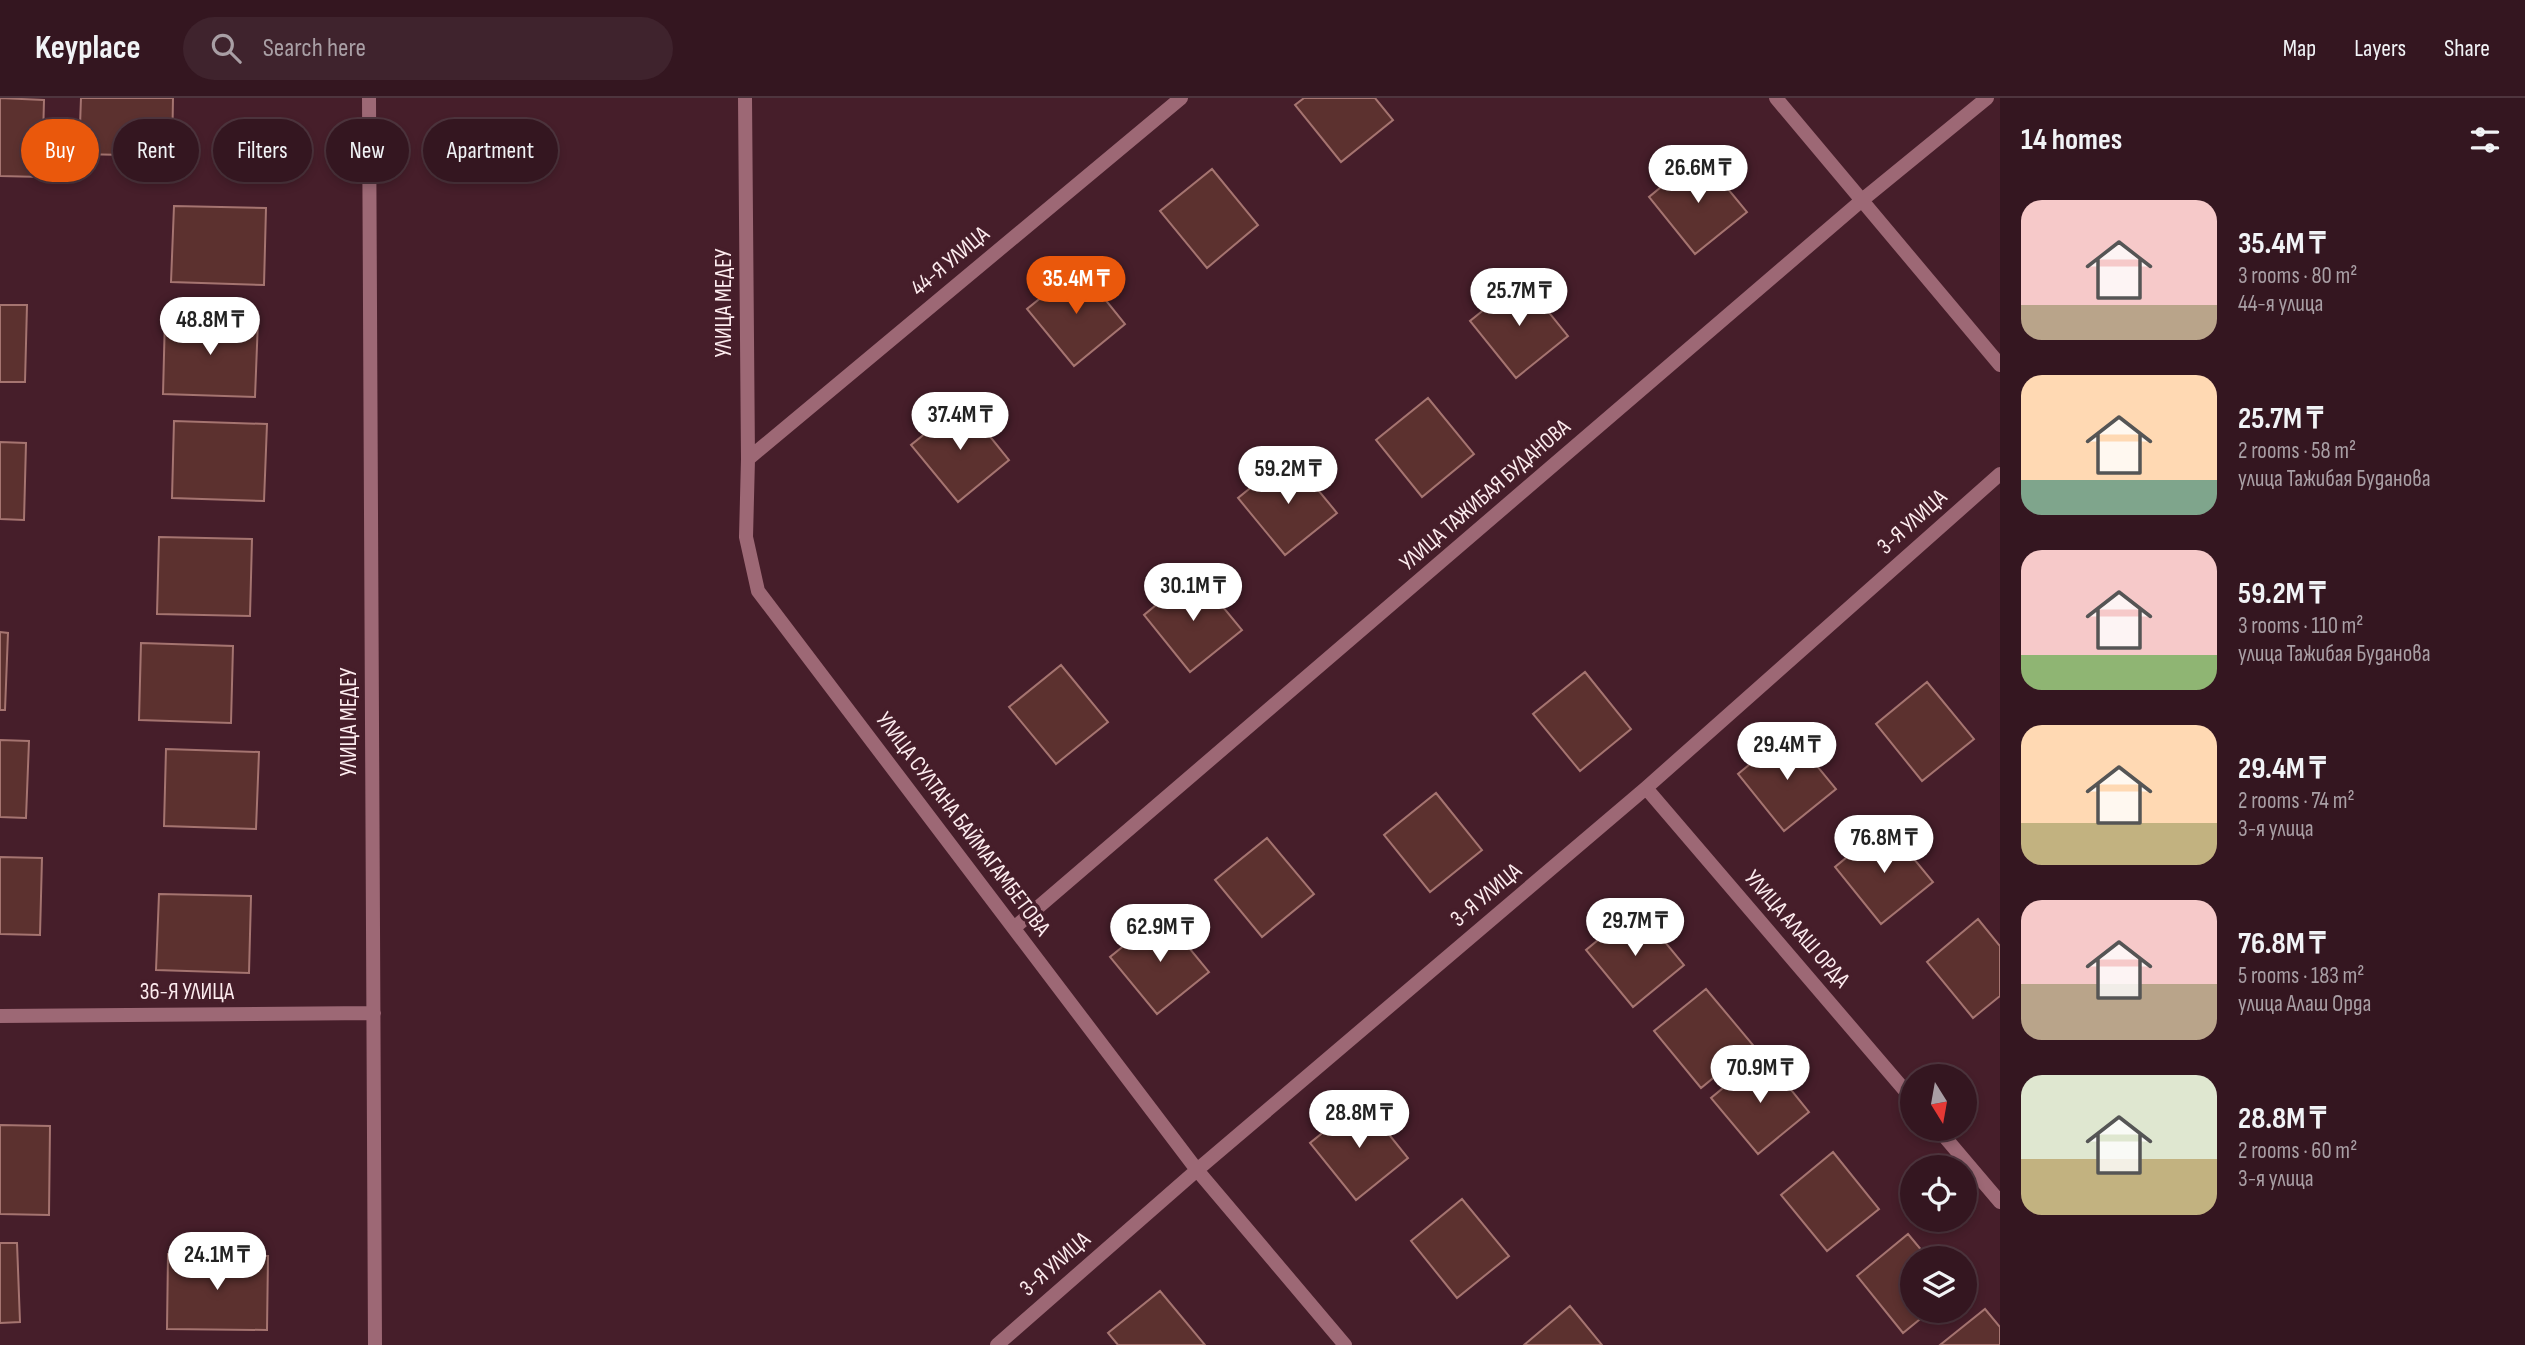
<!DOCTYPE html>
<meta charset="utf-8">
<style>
body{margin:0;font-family:"Sofia Sans Condensed",sans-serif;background:#3f232d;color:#f1f3f6;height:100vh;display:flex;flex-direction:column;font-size:26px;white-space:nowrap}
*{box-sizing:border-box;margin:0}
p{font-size:23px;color:#a99fa5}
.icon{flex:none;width:38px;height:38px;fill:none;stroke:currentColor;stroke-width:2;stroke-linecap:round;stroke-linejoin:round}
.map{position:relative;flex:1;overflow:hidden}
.side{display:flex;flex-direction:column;background:#341620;width:525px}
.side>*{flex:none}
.top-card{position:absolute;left:21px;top:21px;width:665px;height:63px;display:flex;gap:14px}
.needle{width:46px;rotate:169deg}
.controls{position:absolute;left:1900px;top:966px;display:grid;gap:14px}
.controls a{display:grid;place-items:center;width:77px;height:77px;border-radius:50%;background:#341620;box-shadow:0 4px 10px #0003,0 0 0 2px #4e353e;font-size:35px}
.price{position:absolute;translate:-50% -60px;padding:0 16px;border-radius:24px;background:#fff;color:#222;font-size:23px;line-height:46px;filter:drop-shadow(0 2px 4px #0008)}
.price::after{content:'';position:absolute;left:50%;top:42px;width:21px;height:16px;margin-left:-10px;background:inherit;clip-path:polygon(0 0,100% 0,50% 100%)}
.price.on{background:#ea580c;color:#fff}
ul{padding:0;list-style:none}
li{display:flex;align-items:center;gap:21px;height:175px;padding:0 21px}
li span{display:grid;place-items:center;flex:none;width:196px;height:140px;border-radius:21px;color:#555}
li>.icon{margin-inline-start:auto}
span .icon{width:84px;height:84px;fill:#fffc;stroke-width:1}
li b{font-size:30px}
h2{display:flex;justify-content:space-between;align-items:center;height:84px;padding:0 21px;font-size:30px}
.chip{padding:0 24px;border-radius:32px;background:#341620;box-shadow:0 4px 10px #0003,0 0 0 2px #4e353e;font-size:24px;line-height:63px}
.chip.on{background:#ea580c;color:#fff}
header{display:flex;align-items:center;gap:42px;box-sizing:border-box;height:98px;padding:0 35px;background:#341620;border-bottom:2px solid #4e353e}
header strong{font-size:33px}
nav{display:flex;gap:38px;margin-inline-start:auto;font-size:24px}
.search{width:490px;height:63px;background:#3f232d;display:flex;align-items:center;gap:18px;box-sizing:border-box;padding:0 24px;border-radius:38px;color:#a99fa5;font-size:26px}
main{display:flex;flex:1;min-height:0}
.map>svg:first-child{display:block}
</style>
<header>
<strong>Keyplace</strong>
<div class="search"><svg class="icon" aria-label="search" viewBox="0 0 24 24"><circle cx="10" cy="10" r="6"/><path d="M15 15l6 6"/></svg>Search here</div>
<nav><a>Map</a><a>Layers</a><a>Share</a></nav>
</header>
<main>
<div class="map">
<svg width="2000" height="1247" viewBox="0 0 2000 1247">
<rect width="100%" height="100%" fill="#461e2a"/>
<!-- building -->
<path fill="#5c312f" stroke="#a57470" stroke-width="2" d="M0,0l44,2 -2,77 -42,-1z
M81,0h92l-1,58 -93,-2z
M1304,0h71l18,22 -52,42 -46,-57z
M1700,57l47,57 -52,42 -46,-57z
M1212,71l46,56 -51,43 -47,-57z
M174,108l92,2 -2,77 -93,-3z
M1079,169l46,57 -51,42 -47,-57z
M1522,181l46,57 -52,42 -46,-57z
M0,207h27l-2,77h-25z
M165,219l93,3 -3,77 -92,-3z
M1428,300l46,56 -52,43 -46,-57z
M963,305l46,57 -51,42 -47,-57z
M174,323l93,3 -3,77 -92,-3z
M0,344l26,1 -2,77 -24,-1z
M1290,358l47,57 -52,42 -47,-57z
M159,439l93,2 -2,77 -93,-2z
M1195,475l47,57 -52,42 -46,-57z
M0,534l8,1 -3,77h-5z
M141,545l92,3 -2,77 -92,-3z
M1061,567l47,57 -52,42 -47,-57z
M1585,574l46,57 -51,42 -47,-57z
M1927,584l47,57 -52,42 -46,-57z
M1789,634l47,57 -52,42 -46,-57z
M0,642l29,1 -3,77 -26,-1z
M166,651l93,3 -3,77 -92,-3z
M1436,695l46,57 -52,42 -46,-57z
M1886,727l47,57 -52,42 -46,-57z
M1267,740l47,56 -52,43 -47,-57z
M0,759l42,1 -2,77 -40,-1z
M159,796l92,2 -2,77 -93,-3z
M1637,810l47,57 -51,42 -47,-57z
M1162,817l47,57 -52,42 -47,-57z
M1978,821l22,27v50l-27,22 -46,-56z
M1706,891l47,56 -52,43 -47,-57z
M1763,957l46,57 -51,42 -47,-56z
M1362,1003l46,57 -52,42 -46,-57z
M0,1027l50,1 -1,89 -49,-1z
M1833,1054l46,57 -52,42 -46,-56z
M1462,1101l47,57 -52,42 -46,-57z
M1908,1136l20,24h-15v53h17l-27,22 -46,-57z
M0,1145h17l3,79 -20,1z
M168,1156l100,2 -1,74 -100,-1z
M1160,1193l45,54h-87l-10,-12z
M1570,1208l32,39h-78z
M1985,1211l15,18v18h-60z"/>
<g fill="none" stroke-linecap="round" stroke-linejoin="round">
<!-- minor -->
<path stroke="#9d6875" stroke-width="14" d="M369,0l6,1247
M745,0l3,361 -2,78 12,54 439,579 148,175
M1776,0l224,267
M748,361l433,-361
M1646,690l267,312
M1014,830l847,-727 126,-103
M0,918l374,-3
M1938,1031l62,73
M997,1247l200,-175 449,-382 354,-314"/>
</g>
<g text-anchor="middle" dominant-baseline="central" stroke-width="7" stroke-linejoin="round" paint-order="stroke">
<!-- street labels -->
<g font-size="23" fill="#fcebee" stroke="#461e2a">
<text transform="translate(950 163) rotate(-40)">44-Я УЛИЦА</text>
<text transform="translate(724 205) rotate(-90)">УЛИЦА МЕДЕУ</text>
<text transform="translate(1485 397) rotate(-41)">УЛИЦА ТАЖИБАЯ БУДАНОВА</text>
<text transform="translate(1912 424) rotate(-42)">3-Я УЛИЦА</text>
<text transform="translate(349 624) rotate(-90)">УЛИЦА МЕДЕУ</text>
<text transform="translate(963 726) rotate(53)">УЛИЦА СУЛТАНА БАЙМАГАМБЕТОВА</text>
<text transform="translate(1486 797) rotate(-40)">3-Я УЛИЦА</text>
<text transform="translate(1797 831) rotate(49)">УЛИЦА АЛАШ ОРДА</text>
<text x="187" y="894">36-Я УЛИЦА</text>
<text transform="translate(1055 1166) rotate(-41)">3-Я УЛИЦА</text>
</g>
</g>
</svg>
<div class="controls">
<a><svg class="needle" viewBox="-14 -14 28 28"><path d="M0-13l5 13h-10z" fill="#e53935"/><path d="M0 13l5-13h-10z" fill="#a99fa5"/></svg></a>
<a><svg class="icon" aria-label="locate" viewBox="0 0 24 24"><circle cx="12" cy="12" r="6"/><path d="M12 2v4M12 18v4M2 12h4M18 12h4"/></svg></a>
<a><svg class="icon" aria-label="layers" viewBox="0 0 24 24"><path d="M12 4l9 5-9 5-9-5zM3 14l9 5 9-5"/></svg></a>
</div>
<b class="price" style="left:1698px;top:107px">26.6M ₸</b>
<b class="price on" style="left:1076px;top:218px">35.4M ₸</b>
<b class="price" style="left:1519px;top:230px">25.7M ₸</b>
<b class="price" style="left:210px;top:259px">48.8M ₸</b>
<b class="price" style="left:960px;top:354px">37.4M ₸</b>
<b class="price" style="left:1288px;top:408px">59.2M ₸</b>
<b class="price" style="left:1193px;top:525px">30.1M ₸</b>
<b class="price" style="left:1787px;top:684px">29.4M ₸</b>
<b class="price" style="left:1884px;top:777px">76.8M ₸</b>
<b class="price" style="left:1635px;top:860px">29.7M ₸</b>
<b class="price" style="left:1160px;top:866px">62.9M ₸</b>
<b class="price" style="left:1760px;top:1007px">70.9M ₸</b>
<b class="price" style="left:1359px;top:1052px">28.8M ₸</b>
<b class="price" style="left:217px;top:1194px">24.1M ₸</b>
<div class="top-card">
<a class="chip on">Buy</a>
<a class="chip">Rent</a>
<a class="chip">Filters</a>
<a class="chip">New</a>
<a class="chip">Apartment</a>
</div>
</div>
<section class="side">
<h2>14 homes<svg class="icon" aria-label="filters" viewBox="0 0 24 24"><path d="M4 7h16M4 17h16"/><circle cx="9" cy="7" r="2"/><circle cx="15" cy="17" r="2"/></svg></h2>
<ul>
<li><span style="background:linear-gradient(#f6c9c9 75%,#b9a48a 0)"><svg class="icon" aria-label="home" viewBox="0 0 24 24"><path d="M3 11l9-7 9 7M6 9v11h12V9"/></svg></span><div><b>35.4M ₸</b><p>3 rooms · 80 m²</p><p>44-я улица</p></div></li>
<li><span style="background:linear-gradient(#ffd9b3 75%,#7fa58c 0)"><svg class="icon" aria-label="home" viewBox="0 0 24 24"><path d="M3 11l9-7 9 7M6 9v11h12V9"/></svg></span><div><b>25.7M ₸</b><p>2 rooms · 58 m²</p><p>улица Тажибая Буданова</p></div></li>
<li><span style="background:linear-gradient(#f6c9c9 75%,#8fb573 0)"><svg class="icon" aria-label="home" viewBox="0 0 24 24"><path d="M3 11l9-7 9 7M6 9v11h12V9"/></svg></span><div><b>59.2M ₸</b><p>3 rooms · 110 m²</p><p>улица Тажибая Буданова</p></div></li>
<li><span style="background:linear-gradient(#ffd9b3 70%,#c2b280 0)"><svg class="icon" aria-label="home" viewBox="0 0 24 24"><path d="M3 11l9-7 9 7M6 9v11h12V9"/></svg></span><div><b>29.4M ₸</b><p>2 rooms · 74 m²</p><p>3-я улица</p></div></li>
<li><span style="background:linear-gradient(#f6c9c9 60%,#b9a48a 0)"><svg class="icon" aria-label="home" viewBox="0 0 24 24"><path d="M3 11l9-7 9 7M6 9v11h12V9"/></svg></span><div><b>76.8M ₸</b><p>5 rooms · 183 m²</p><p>улица Алаш Орда</p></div></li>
<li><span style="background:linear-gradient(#dfe7d0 60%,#c2b280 0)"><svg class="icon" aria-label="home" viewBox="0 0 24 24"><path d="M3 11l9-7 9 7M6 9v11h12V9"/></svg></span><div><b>28.8M ₸</b><p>2 rooms · 60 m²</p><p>3-я улица</p></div></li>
</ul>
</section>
</main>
